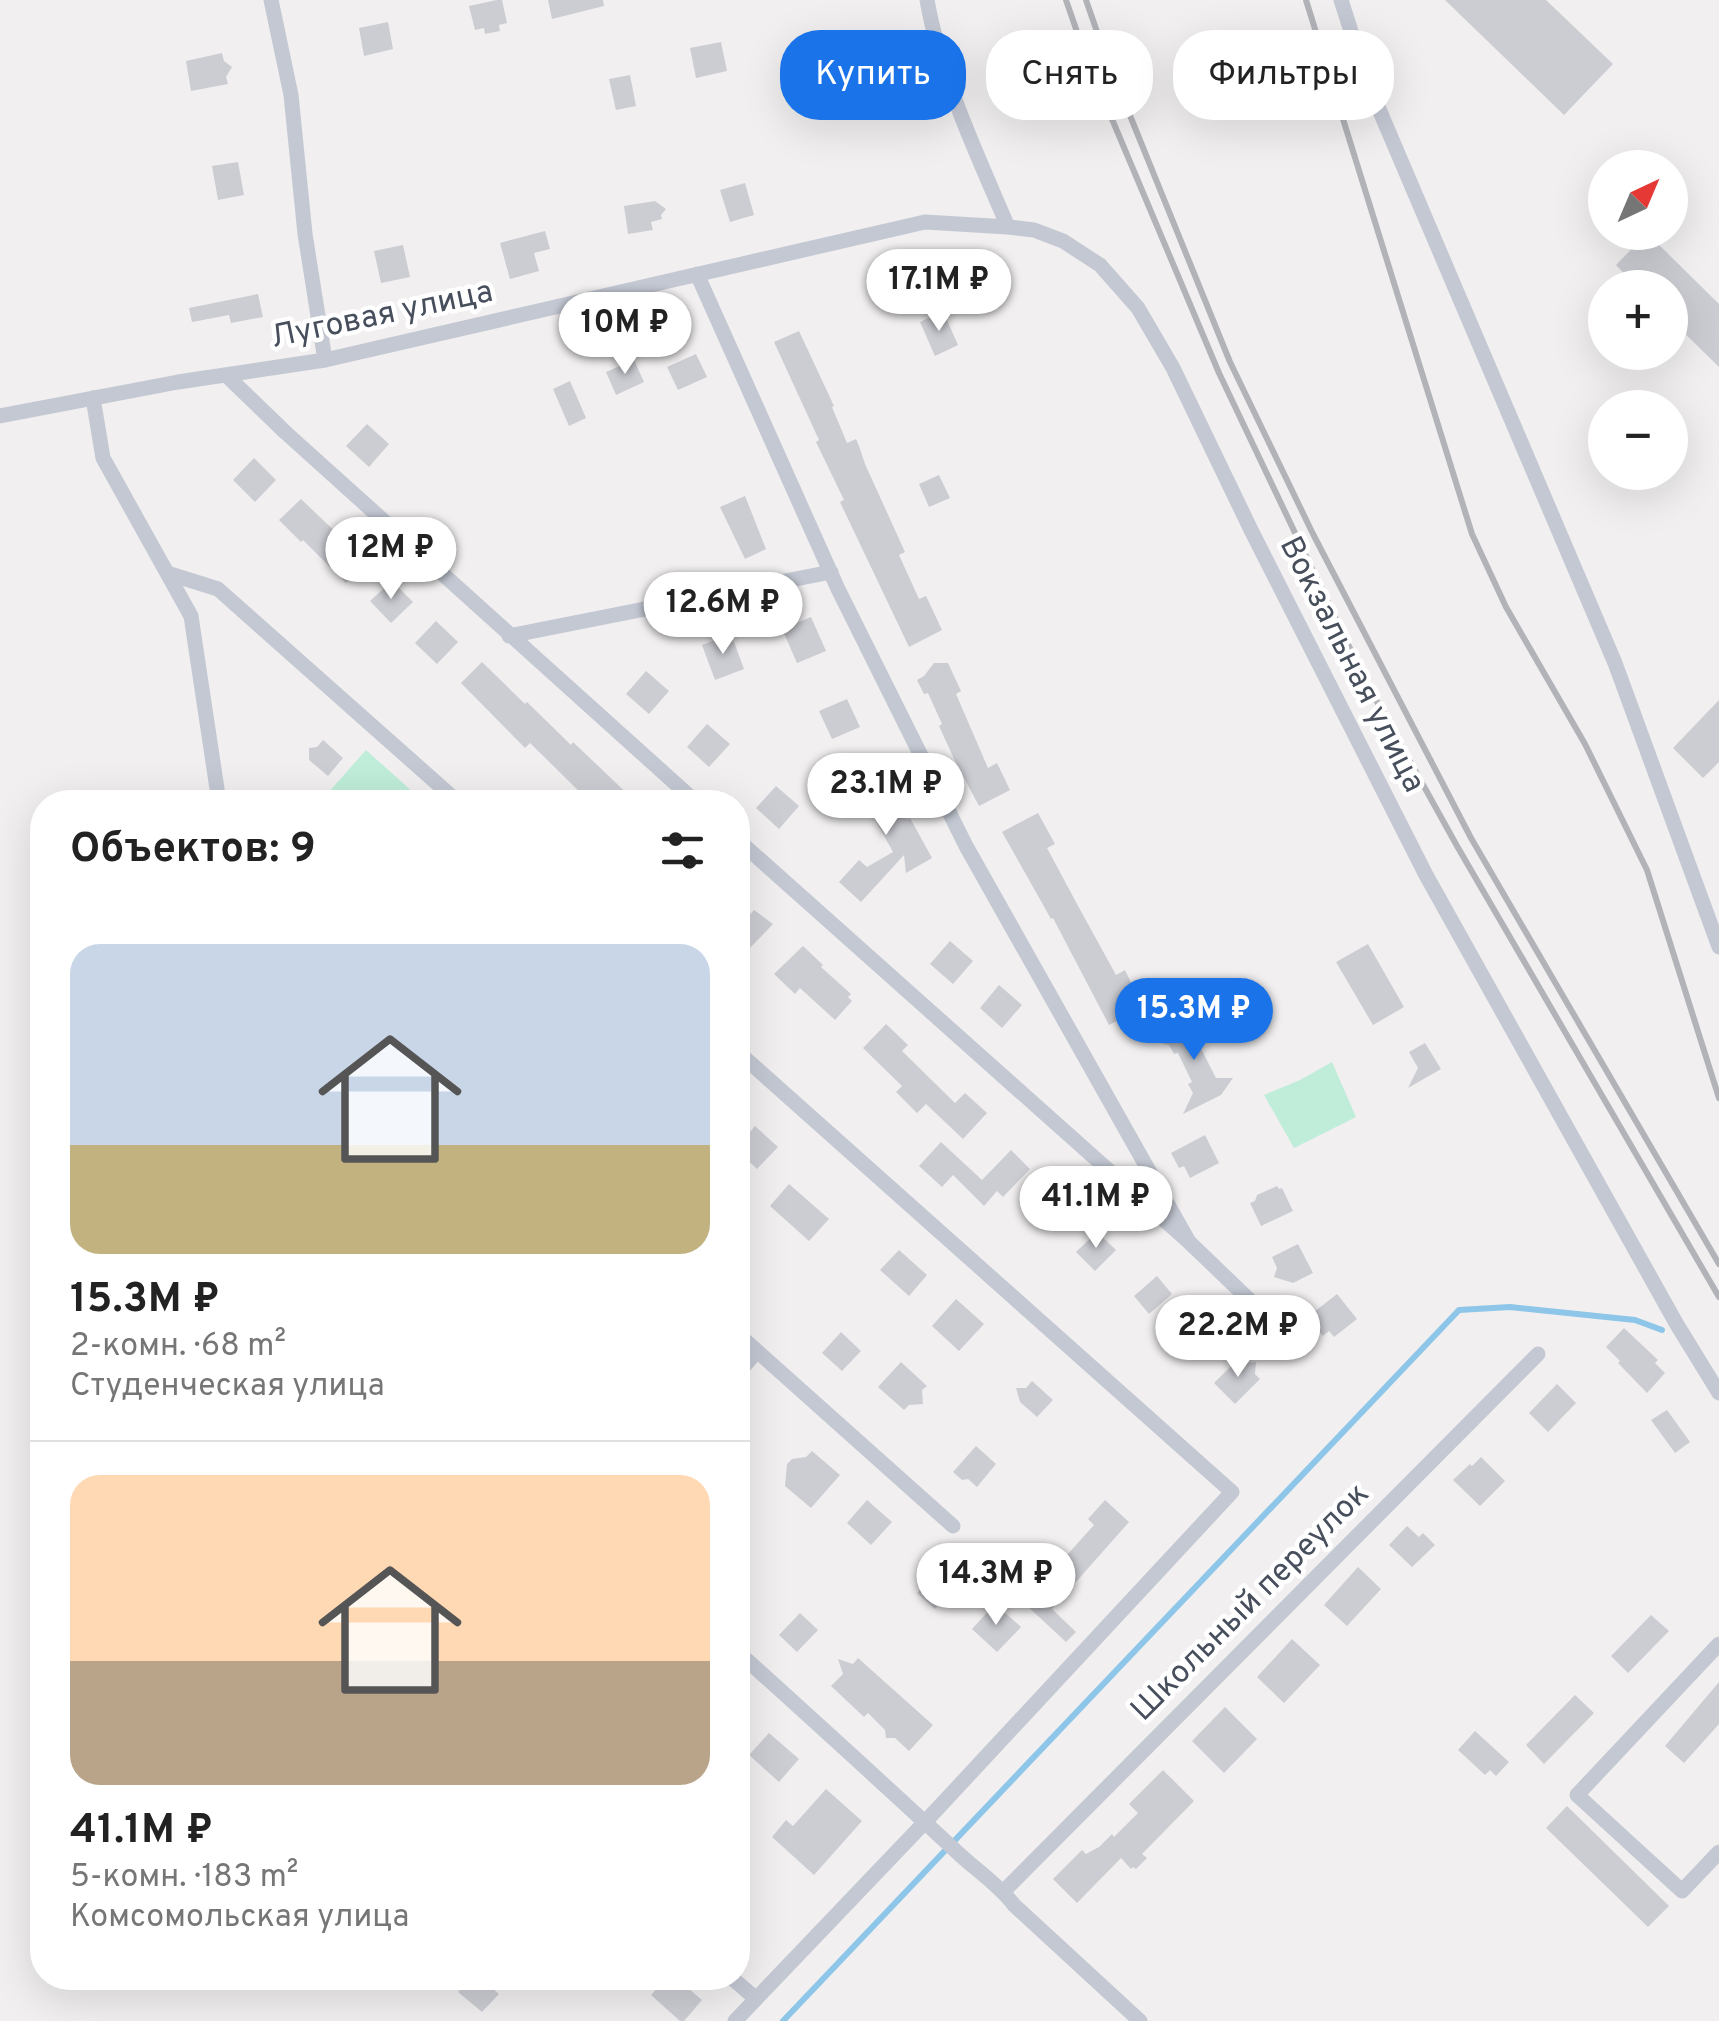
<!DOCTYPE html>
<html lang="ru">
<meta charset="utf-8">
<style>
body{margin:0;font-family:Overpass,sans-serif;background:#f6f6f6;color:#222;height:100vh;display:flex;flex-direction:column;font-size:38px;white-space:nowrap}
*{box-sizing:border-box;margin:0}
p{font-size:32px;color:#767676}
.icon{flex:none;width:55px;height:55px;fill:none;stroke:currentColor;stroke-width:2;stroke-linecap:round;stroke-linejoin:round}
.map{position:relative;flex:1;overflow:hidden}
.panel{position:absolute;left:30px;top:790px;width:720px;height:1200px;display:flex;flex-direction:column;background:#fff;border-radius:40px;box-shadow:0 10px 40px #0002}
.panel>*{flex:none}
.guide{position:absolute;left:780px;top:30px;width:788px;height:90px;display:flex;gap:20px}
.needle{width:65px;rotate:44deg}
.controls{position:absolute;left:1588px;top:150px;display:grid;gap:20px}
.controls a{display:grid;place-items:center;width:100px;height:100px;border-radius:50%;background:#fff;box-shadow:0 10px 40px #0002;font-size:50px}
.price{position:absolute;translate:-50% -85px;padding:0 22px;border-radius:35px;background:#fff;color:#222;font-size:32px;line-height:65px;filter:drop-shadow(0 2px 5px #0008)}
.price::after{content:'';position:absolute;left:50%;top:60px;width:30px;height:22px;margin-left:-15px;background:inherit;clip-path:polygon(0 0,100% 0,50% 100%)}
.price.on{background:#1a73e8;color:#fff}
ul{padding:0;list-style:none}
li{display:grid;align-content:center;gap:20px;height:530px;padding:0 40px}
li+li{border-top:2px solid #e0e0e0}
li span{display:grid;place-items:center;height:310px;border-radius:30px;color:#555}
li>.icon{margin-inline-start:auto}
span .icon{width:180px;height:180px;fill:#fffc;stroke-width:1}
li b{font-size:42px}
h2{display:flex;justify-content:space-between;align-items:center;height:120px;padding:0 40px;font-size:42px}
.chip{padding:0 35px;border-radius:40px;background:#fff;box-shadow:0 10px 40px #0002;font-size:35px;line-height:90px}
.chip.on{background:#1a73e8;color:#fff}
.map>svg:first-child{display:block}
</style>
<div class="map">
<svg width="1719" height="2021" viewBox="0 0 1719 2021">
<rect width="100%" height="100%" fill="#f1efef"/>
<!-- green -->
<path fill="#bfedd9" d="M366,750l58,52h-104z
M1332,1062l24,55 -62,31 -30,-53 36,-15z"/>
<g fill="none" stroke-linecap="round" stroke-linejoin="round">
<!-- stream -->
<path stroke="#8dc6e9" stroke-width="6" d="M783,2021l676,-711 51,-3 125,13 27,10"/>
</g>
<!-- building -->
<path fill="#cccdd3" d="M497,0h5l5,23 -8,2 1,6 -15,3 -1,-6 -9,2 -6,-24z
M548,0h55l1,6 -52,13z
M1445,0h101l67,64 -49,51z
M388,22l5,27 -29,7 -5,-28z
M721,42l6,29 -31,7 -6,-30z
M222,53l2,8 8,6 -6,10 2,7 -37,7 -5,-30z
M630,75l6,31 -20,4 -7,-31z
M238,162l6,33 -26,5 -6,-34z
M745,183l9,32 -24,7 -10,-32z
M655,201l11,8 -5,6 1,4 -11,3 2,8 -25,4 -4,-28z
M545,231l5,18 -16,4 5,18 -29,8 -10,-36z
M1647,233l72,71v63l-49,-48v-31h-32l-22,-23z
M403,245l7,32 -29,6 -7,-32z
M258,294l5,23 -32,6 -2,-8 -37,7 -3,-14z
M943,311l15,34 -23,11 -15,-34z
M799,331l35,75 -2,1 15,36 9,-4 3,7 6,18 40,88 -6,3 20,44 7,-3 16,34 -33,17 -69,-145 4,-2 -28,-58 3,-2 -45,-98z
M696,354l11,23 -29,13 -11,-23z
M634,360l10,22 -28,13 -10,-23z
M570,381l16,37 -17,8 -16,-37z
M367,424l22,20 -20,23 -23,-21z
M254,458l22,22 -21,22 -22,-22z
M939,475l11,23 -21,9 -10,-23z
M745,496l21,53 -21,10 -25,-52z
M301,499l66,63 -21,21 -43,-43 -2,2 -22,-22z
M392,581l21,21 -22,21 -21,-22z
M811,617l15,34 -29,12 -15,-34z
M436,621l22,21 -21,22 -22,-21z
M731,634l13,35 -29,11 -13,-35z
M482,662l43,42 2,-2 44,43 2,-3 63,60h-46l-60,-59 -5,5 -64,-65z
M934,663h14l13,28 -5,3 32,74 9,-5 13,27 -31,16 -24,-45 -16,-35 3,-2 -14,-31 -4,1 -7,-14 7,-4z
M646,671l23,20 -20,23 -23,-20z
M847,699l13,28 -28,12 -13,-28z
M1719,700v62l-16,16 -30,-30z
M707,724l23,20 -21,23 -22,-20z
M323,740l20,18 -15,18 -19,-16v-12l8,-1z
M882,770l25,49 3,-1 22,40 -26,15 -2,-18 -43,47 -22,-20 20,-22 8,7 26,-15 -38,-68z
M776,786l23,20 -20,23 -23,-21z
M1038,813l17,31 -8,4 30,56 39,71 9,-5 18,38 -34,17 -56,-107 -2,1 -49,-87z
M754,910l19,14 -24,25 -11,-11v-11z
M950,941l23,20 -20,23 -23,-20z
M1368,944l36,63 -31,18 -37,-63z
M803,946l20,19 -2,2 30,27 -3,3 4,4 -17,19 -35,-32 -5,6 -21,-20z
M999,985l23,20 -20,23 -22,-20z
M1184,1022h21l-10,15 21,41h17l-12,17 -38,19 10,-21 -5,-9 4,-2 -14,-29 -4,1 -5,-9 -21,-5z
M886,1024l22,21 -6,6 53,52 10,-10 22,20 -24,26 -37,-35 -9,9 -21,-21 6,-6 -39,-38z
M1425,1043l16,26 -33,19 10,-20 -9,-16z
M755,1126l23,21 -21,22 -19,-18v-5z
M1205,1135l14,28 -29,15 -6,-12 -5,2 -8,-15z
M941,1142l41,38 29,-30 19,19 -27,28 -6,-6 -13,15 -31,-31 -11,12 -23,-21z
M789,1184l40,35 -20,22 -39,-35z
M1277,1186l2,3 3,-1 11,23 -32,15 -11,-23 5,-2 2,-6z
M1097,1232l19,18 -21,21 -19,-19z
M1298,1244l15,29 -20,10 -19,-6 3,-9 -5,-11z
M899,1250l28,25 -18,21 -29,-26z
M1157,1276l15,18 -23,20 -15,-18z
M1337,1294l20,25 -23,18 -5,-6 -6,5 -10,-12 6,-5 -5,-7z
M956,1299l28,25 -25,27 -27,-25z
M1624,1328l34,32 -3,3 10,10 -18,20 -29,-30 2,-2 -14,-14z
M841,1332l20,19 -19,20 -20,-18z
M1239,1358l6,5 11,-1 -1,12 5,5 -25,25 -21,-21z
M901,1362l26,24 -5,4 1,14 -14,1 -5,5 -26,-23z
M1032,1381l21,19 -16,17 -17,-15 -4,-14h10z
M1557,1384l19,19 -28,29 -19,-19z
M1667,1410l23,32 -15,11 -24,-33z
M976,1446l20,18 -19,23 -9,-8 -6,1 -9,-8z
M812,1451l28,24 -29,33 -26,-22 2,-22 5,-5 14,-2z
M1481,1457l24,24 -25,25 -27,-26 17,-16 2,2z
M867,1500l25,22 -21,23 -24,-22z
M1105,1500l24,22 -77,87 24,23 -10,10 -42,-39 70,-78 -6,-6z
M1407,1526l12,11 4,-4 12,12 -23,22 -23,-22z
M1358,1567l23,22 -34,37 -23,-21z
M937,1570l18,17 -20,22 -18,-16z
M995,1604l26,23 -24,25 -25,-23z
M800,1613l18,17 -21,22 -18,-17z
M1651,1615l18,16 -41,42 -17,-17z
M1292,1639l28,26 -36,38 -27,-26z
M858,1658l75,67 -24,26 -14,-13h-9l-1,-8 -17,-17 -4,4 -33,-31 12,-12 -5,-15 15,5z
M1719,1682v42l-35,39 -19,-17z
M1575,1695l19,18 -50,51 -18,-19z
M1225,1707l32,32 -33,34 -32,-32z
M1475,1731l34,31 -13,14 -6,-6 -5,5 -27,-25z
M769,1733l30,26 -20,23 -30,-27z
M1163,1770l31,31 -52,53 5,4 -11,11 -3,-2 -2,2 -10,-11 -44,45 -24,-24 29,-29 4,4 13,-7 13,-13 2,3 24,-24 -9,-9z
M826,1789l36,32 -48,54 -42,-38 14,-17 7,6z
M1567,1806l102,100 -21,21 -102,-99z
M471,1978h9l19,16 -17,18 -24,-20z
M666,1978h10l26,22 -18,21h-4l-29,-26z"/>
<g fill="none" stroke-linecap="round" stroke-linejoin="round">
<!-- minor -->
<path stroke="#c3c8d3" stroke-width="15" d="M271,0l20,95 14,139 20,126
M927,0c14,79 50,154 81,227l26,3 29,11 37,24 38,43 35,60 78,162 175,345 250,448 43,70
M1341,0l26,81 248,582 104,284
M697,274l141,315 128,257 223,396
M226,375l59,57 411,370
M93,398l10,60 88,158 28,186
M0,416l178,-34 147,-22 600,-138 83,5
M167,573l51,16 240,213
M509,636l322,-64
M738,840l451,402 74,71
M738,1334l215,192
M738,1373l19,-22
M1719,1644l-142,151 105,96 37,-39
M738,1652c74,67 147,133 220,201 19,18 40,31 56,52l126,116
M1004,1891l534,-537
M732,1978l23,20
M735,2021l191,-200 306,-329 -494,-440"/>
<!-- rail -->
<path stroke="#b1b3b9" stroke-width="6" d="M1066,0l19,55 134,318 146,307 92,166 262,451
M1086,0l17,49 127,313 83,172 158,304 248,426
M1306,0l166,534 34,73 79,137 62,126 72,228"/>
</g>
<g text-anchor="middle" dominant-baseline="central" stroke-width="9" stroke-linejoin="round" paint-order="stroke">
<!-- street labels -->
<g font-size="32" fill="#474e5c" stroke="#fff">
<text transform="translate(382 316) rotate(-12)">Луговая улица</text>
<text transform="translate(1351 665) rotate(63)">Вокзальная улица</text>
<text transform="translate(1251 1603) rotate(-45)">Школьный переулок</text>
</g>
</g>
</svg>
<div class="controls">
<a><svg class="needle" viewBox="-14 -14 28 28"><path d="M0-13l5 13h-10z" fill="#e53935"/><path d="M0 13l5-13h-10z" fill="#767676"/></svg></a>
<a>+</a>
<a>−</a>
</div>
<b class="price" style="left:939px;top:334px">17.1M ₽</b>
<b class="price" style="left:625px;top:377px">10M ₽</b>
<b class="price" style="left:391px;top:602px">12M ₽</b>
<b class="price" style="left:723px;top:657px">12.6M ₽</b>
<b class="price" style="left:886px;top:838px">23.1M ₽</b>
<b class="price on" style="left:1194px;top:1063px">15.3M ₽</b>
<b class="price" style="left:1096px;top:1251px">41.1M ₽</b>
<b class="price" style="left:1238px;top:1380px">22.2M ₽</b>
<b class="price" style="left:996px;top:1628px">14.3M ₽</b>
<div class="guide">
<a class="chip on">Купить</a>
<a class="chip">Снять</a>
<a class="chip">Фильтры</a>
</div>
<section class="panel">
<h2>Объектов: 9<svg class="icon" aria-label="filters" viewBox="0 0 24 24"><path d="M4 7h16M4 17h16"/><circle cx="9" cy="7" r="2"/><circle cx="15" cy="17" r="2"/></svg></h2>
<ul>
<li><span style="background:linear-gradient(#c9d6e8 65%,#c2b280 0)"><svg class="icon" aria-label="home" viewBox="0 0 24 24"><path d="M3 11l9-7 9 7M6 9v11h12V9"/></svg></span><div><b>15.3M ₽</b><p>2-комн. · 68 m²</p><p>Студенческая улица</p></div></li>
<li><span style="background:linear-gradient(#ffd9b3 60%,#b9a48a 0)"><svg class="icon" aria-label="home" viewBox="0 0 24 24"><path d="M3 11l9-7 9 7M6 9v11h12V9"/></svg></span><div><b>41.1M ₽</b><p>5-комн. · 183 m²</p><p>Комсомольская улица</p></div></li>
</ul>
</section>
</div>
